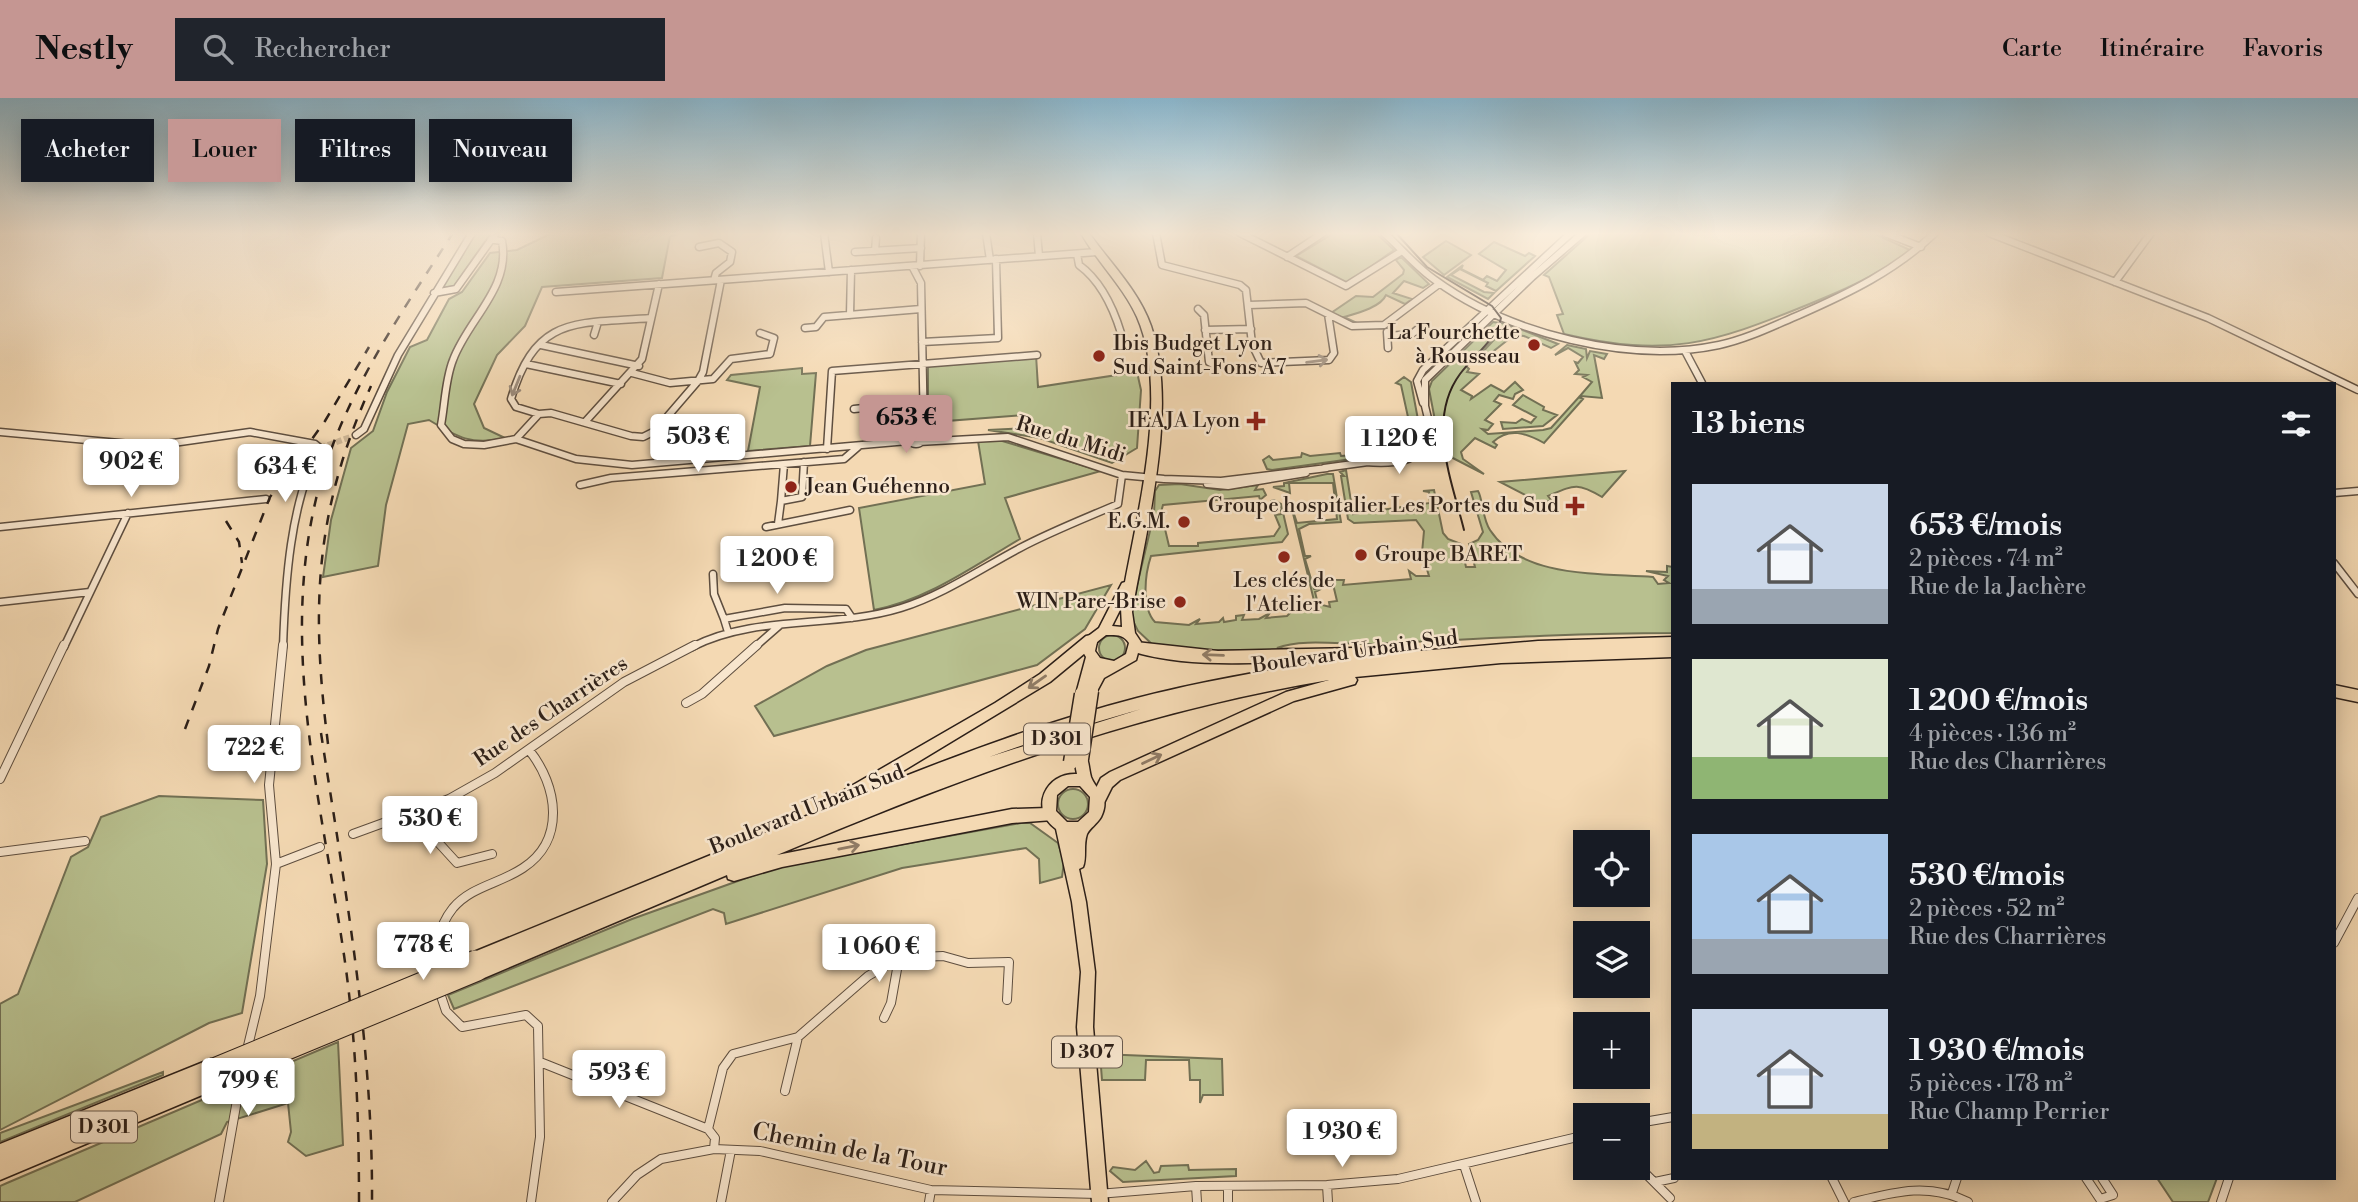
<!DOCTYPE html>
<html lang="fr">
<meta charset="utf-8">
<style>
body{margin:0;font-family:"Libre Bodoni",serif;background:#20242c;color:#f1f3f6;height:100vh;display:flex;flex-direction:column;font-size:26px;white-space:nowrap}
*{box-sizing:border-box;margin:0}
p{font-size:23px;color:#9ea1a6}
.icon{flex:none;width:38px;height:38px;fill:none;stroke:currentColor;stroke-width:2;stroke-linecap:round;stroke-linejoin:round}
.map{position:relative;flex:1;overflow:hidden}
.panel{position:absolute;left:1671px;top:284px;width:665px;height:798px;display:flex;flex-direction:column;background:#171b24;border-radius:0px;box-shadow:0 4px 18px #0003}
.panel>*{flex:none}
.hud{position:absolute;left:21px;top:21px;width:665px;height:63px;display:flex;gap:14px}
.controls{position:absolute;left:1573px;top:732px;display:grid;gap:14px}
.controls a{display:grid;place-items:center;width:77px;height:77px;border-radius:0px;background:#171b24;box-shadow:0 4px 18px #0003;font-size:35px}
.price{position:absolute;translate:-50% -60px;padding:0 16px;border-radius:7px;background:#fff;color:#222;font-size:23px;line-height:46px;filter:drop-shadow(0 2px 4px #0008)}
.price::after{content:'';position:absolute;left:50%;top:42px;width:21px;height:16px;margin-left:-10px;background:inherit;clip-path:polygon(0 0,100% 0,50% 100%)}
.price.current{background:#c59692;color:#111}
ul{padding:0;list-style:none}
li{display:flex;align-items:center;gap:21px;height:175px;padding:0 21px}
li span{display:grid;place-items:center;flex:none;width:196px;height:140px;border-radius:0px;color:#555}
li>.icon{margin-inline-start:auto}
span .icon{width:84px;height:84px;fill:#fffc;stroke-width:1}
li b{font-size:30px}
h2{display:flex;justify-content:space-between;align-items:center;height:84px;padding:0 21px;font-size:30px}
.pill{padding:0 24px;border-radius:0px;background:#171b24;box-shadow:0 4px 18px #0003;font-size:24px;line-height:63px}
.pill.current{background:#c59692;color:#111}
header{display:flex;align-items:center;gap:42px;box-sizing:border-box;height:98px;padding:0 35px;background:#c59692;color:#111}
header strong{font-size:33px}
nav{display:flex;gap:38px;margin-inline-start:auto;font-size:24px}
.search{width:490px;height:63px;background:#20242c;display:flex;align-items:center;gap:18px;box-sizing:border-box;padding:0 24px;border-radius:0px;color:#9ea1a6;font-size:26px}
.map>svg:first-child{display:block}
</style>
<header>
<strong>Nestly</strong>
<div class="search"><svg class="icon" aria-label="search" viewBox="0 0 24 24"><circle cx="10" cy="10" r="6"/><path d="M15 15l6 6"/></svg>Rechercher</div>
<nav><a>Carte</a><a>Itinéraire</a><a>Favoris</a></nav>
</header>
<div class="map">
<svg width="2358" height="1104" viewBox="0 0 2358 1104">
<rect width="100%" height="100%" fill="#f4d9b3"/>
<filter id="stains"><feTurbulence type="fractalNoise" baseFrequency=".00286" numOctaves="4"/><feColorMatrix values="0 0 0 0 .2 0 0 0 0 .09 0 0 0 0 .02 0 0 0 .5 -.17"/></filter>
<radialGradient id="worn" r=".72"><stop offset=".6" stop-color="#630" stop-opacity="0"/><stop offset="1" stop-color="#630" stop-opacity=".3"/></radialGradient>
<!-- green -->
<path fill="#b8c08f" stroke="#727054" stroke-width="2" d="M475,135h16l-37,53 -12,2z
M537,135h147l-14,3 -8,42 -120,9 -17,39 -28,29 -23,49 10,24 21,10c-33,8 -48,-1 -76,-18l-21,4 -22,81 -8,61 -55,11 8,-57 20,-72 22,-17 14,-39 23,-45 17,-7 22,-41 13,-7 28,-39 27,-3 35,-17z
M1334,135h42l18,17 -46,33 -52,-27z
M1591,135h282l37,17c-31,25 -66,40 -103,55 -96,39 -139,53 -243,29l-7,-19 6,-1 -14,-37 -5,-2z
M1446,143l25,14 -27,20 -21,-18z
M1494,144l31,14 4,-3 6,3 -39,35 -10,-5 2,-3 -28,-14 -9,6 33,17 10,1 -6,6 -41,-22 16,-12 -2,4 22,11 4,-4 10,5 9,-11 -27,-16z
M1401,159l28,27 -6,4 -19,-7 -11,12 19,6 -7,5 -19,-9c-5,12 -28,18 -42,22l15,7 -28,-11 25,-17 17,1 30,-23 1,-4 -8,-10z
M1493,224l14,2 2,5 3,-3 46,18 -7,4 -27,-12 -10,-1 -33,26 -5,-2 29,-31 -39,38 3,3 -2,3 12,2 -18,16 11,6 -1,3 20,-14 13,7 11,-10 8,8 -8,4 -2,5 -14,-4 -5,6 7,3 -16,16 8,4 -5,6 -6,-1 6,5 55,-4 8,-2 28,-31 4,2 -39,44c-18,-10 -35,-16 -51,-1l4,3 -2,3 -20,-10 -14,14 2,7 21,15 -43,-22 -12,-63 3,-8z
M1567,247l19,4 1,9 3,-7 17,3 -3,5 -10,-4 8,43 -22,-2 12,-14 -9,-5 4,-2 -12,-1 4,-4 -4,-8 3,1 5,-6 -15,-9 -13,7z
M1036,257l2,32 99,-15 4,18 -4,58 -25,15 -72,-25 -52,-8 38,-2v-13l-79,6 -1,12 -13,-1 -5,-7v-62z
M802,270v6l14,-1 -6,73 -62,5 12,-64 -33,-7 4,-5z
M1404,279l7,5 8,43 -2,14 -12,-5 3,-17 -7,-32 -5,-2z
M1523,297l21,12 -1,3 14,5 -14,11 -40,3 -2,-7 15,1 6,-4 9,4 5,-6 -23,-12z
M1404,338l11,4 -9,9 -11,4 -123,17 -5,-1 -4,-9 6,-4 4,4 28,-3 1,-4 8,3 30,-3 1,3c23,-2 47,-2 63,-20z
M999,342l102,31 -96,27 15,41c-46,27 -93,61 -146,71l-15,-102 126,-24 -7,-43z
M1346,372l7,44 77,-11 -1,-11 -6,-1 11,-1 9,43 5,6 13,5 5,23h9l-6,-23 9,-4 5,-8 -12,-40 7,-1c5,8 4,27 12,39 32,49 111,43 163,47l5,7 11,-1 -5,-3 4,-4 -22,-5 21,1v-6l6,1v66c-100,0 -200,6 -300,11 -28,1 -71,-6 -96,4l44,2h-133l-35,-5 -15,-14 -8,-16 24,-101 1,-23 4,-6 21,-1 40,6 38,-5 -3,5 8,-1 3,6 -6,5 -1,-4 -96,9 -2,7 8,34h29v-3l76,-7 6,-9 -5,-12 7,-1 -2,-7 -9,1v-7l3,-1 7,4 7,30 -6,8 -131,14c-6,18 -10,51 4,66l34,3 11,-6 -4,5 23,-2 4,-4 1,4 12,-2v-4l8,-1 -2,5 17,-1 11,-6 -4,5 21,-2 5,-5 24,-2 -25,-104 6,18 40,-4 -4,-36h-44l1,10 -17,-6 11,-1v-3l43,-9h6l8,48 -32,2 -10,5 6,27h6l-6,3 9,30 5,1 -4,2 3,12 12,3 -1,-5 8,-1 -5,-21h12l-1,5 68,-6 -2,-8 7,5h13l-7,-23 2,-22 -8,-11 -62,3 -6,-4 -7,-43h3l-4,-4z
M1625,373l-23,26c-25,-15 -28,-12 -54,-1l3,4 -8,4 -43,-22z
M1111,487l-26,44 -48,36 -263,71 -19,-30 72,-40 39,-16z
M1099 550a13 13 0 1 1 26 0a13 13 0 1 1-26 0Z
M1058 706a15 15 0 1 1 30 0a15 15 0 1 1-30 0Z
M159,698l104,4 4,64 -25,149 -33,10 -209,107v-126l18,-10 53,-137 17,-10 13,-30z
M1021,725h9l28,20 6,19 -2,15 -22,6 -1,-24 -13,-11 -124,20 -176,56 -2,-11 -11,-4 -259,100 -6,-14 184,-76 145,-52z
M338,944l5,103 -37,11 -18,-14 3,-10 -3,-29 -61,19 -6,12 -146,68h-75v-16l7,-3z
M1100,956l122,5 1,36h-20l-3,8v-23h-10l-1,-20h-43l-1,20h-43z
M163,974v3l-163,67v-9z
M1146,1063l8,12 5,-1 2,-6 27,-1 1,5 47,-1v7l-113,6 -13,-11 3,-4 22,3z
M2157,1080h60l-9,24h-35z"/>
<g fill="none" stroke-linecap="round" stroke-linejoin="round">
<!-- street-tunnel -->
<path stroke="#ccb494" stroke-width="6" stroke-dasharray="6 2.5" stroke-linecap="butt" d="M320,350l36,-13"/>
<!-- street-far1 casing -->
<g stroke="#5e4e3f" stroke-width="9">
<path id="street-far1" d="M824,135l5,39
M986,135l4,27
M1037,135l2,23
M1156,135l6,32 78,20 6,5 6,54 9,19 68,-3 5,-7 -6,-39
M1240,135l106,53 56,-35
M1384,135c17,15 32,34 51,47 74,54 194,84 284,65 28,-6 54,-19 80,-30 50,-22 96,-44 136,-82
M1885,135l36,14
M1989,135l219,85 150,72
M495,142l7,1c9,47 -34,78 -49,119 -8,20 -8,44 -12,65l11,14 12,5 20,1 32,-6 60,20 56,6 276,-24
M699,149l20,-4 13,9 -2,10 -14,11 -2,7
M875,153l1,-13
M855,154l66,-4
M1077,156l2,11c22,16 34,42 42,68
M1287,159l36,-24
M912,168l9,17 3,148
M920,168l1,-33
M2115,184l36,-49
M556,194l541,-40
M434,195l22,-4 40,-56
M1249,207l57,-2 46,23 32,-1 55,-41
M1198,211l6,6 5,47 8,4
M850,217l1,-45
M805,230l11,-1 8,-10 97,-8
M1205,232l46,-1
M1387,234l1,16
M594,237l4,-13
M1388,238l24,-2 7,-6
M922,244l76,-4 -2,-79
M541,247l98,21
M1685,253l17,32
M526,266l95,20
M632,275l38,10 43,-4 18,-20 39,-5 4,-16 -14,-5
M1423,305l-6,-22 6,-11 148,-137
M854,311l68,-7
M539,316l-23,-7 -5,-8c25,-85 66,-75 140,-81
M585,324l57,-63 17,-75
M661,326l77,8
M908 338a8 8 0 1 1 16 0a8 8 0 1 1-16 0Z
M0,334l152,14 98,-14 65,12 5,4c-30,52 -35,139 -37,199
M356,337l8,-6 34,-74 74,-122
M516,341l23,-25 12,-1 80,23 12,1 12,-6 43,-50 5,-9 18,-92
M918,344l90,-5 114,38 42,4 57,2 106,-13
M827,351l5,-78 205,-16
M1383,361c23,-4 39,-11 45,-35
M1365,364c27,2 56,2 67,-27l-7,-29v-26l107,-103 51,-44
M784,366l-3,37 21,-4 2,-35
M1324,370l44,-6
M1207,386l21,2 78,-13
M580,387l31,-7 233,-19 15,-13
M2334,395l24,-2
M778,426l3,-23
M0,429l266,-28
M766,429l84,-17
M2334,465l24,31
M713,476l1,20 10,25
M0,504l90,-10
M728,534l-4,-13 61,-11 61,1 6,9
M64,549l64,-134
M692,549c64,-33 141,-18 209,-39 42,-13 81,-40 119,-60 32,-17 66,-30 98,-44l4,-29
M755,549l25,-22"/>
</g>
<!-- street casing -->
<g stroke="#5e4e3f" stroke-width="10">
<path id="street" d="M686,605l16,-9 55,-49
M0,681l64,-134
M449,702l-15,26 2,14 21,23 35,-9
M353,736l96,-35 46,-26 129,-91 71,-37
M0,754l85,-11
M276,766l44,-17
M2334,845l24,-45
M437,877c-2,-24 0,-47 16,-67 19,-22 46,-24 70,-40 43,-28 35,-82 6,-118
M439,892l7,21 16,16 64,-12 12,11 2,111 -9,65
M884,920l7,-15 8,-45
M247,952l13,-54 16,-132 -7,-79 14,-140
M540,964l168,67 7,9 -1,11
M785,993l13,-54
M1638,1025l35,-6
M708,1031l15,-61 10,-14 65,-17 70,-61 31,-18 44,-2 25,7 41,-1 -2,38
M1464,1067l12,37
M1638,1068l32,32
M1832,1080l12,24
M2086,1080l14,21 13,-4 -11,-17
M1655,1084l19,-4
M1327,1087l1,17
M1196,1088l1,16
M1228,1089v15
M1952,1095l5,-15
M219,1104l23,-130
M612,1104l25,-27 24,-16 53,-10 46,2 171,39 167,4 98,-8 131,-1 71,-6 188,-44
M721,1104l10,-52
M929,1104l2,-12
M1854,1104c40,-10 75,-20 114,0
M2221,1104l8,-24"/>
</g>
<!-- primary casing -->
<g stroke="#2c1f18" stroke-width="3">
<path id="primary" d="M1081,135h8c21,30 50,58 62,93 28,83 -5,202 -19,286l3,21 6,9 -5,18 -32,18 -9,17h-7l-6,4 -4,-1 -2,-4 10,-37 -3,-5 4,-15 12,-9 23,-45 3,-1c14,-76 44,-192 12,-265 -14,-31 -40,-55 -56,-84zM1121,510l1,19 -10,-1zM1106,537c10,0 17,-1 23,8l-3,11 -12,7 -14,-3 -5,-7 2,-9z
M1081,656l5,1c3,7 3,15 5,22 6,15 20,19 10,40 -4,7 -11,11 -14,17 -4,11 0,23 -4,33l-4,2 7,33 9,70 -2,55 15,175h-16l-15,-175 4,-55 -9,-70 -16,-73c-27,-19 -11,-57 21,-55l-3,-15 2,-4zM1068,688h12l10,11 -1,15 -11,10h-11l-11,-11 1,-16z"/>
</g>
<!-- highway casing -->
<g stroke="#2c1f18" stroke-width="3">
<path id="highway" d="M1091,537l5,1 2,4 -2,4 -46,38 -175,106c85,-34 173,-67 262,-90 65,-17 132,-28 198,-39 -62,3 -145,11 -204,-8l-2,-4 2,-4 5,-1 82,9 137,-3 5,1 2,4 -2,3 178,-15 135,-4v20l-172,6 -146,14 2,3 -2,4 -61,17 -174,79 -8,7 -8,16 -5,1 -5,-1 -3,-5 10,-20 9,-6 176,-80 43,-12c-198,33 -369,98 -552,175l235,-46 36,-1 5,2 3,5 -3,5 -41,3 -230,44 -48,14 -6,-2 -1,-4 -243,103 -6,2 -6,-2 -2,-6 3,-6 -4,-2 -2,-5 2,-5 364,-149 -2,-4 3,-5 161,-93 45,-29 46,-38zM1141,611l-152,48 63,-22z
M2334,587l24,5v12l-24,-5z
M211,961l6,3 3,6 -3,6 -6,3 6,7 -3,6 -214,90v-36z"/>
</g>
<!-- street-far1 -->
<use href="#street-far1" stroke="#f8e6ce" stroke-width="6"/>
<!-- street -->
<use href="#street" stroke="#f8e6ce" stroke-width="8"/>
<!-- primary -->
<use href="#primary" fill="#f4d9b3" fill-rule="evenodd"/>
<!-- highway -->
<use href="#highway" fill="#f4d9b3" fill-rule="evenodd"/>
<!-- tram -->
<path stroke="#2c1f18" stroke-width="2" d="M1396,135l31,34 65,39 9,12c-5,22 -28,38 -41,56 -34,46 -8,107 4,156"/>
<!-- rail -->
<path stroke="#2c1f18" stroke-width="2.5" stroke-dasharray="10 10" stroke-linecap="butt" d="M226,423l13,21 3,21
M185,631l24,-63 9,-37 52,-132 55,-76 44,-74
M321,635c24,156 52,310 51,469
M328,646c-17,-135 -14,-232 43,-358
M359,1104c0,-83 -3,-165 -15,-247 -22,-150 -64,-304 -28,-456 23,-97 83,-183 137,-266"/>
<!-- primary-bridge casing -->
<g stroke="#2c1f18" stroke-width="17" stroke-linecap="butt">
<path id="primary-bridge" d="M1081,661l10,-68
M1071,664l11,-68"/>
</g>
<!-- highway-bridge casing -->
<g stroke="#2c1f18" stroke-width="19" stroke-linecap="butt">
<path id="highway-bridge" d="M211,970l264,-109
M208,986l270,-112"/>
</g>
<!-- primary-bridge -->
<use href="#primary-bridge" stroke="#f4d9b3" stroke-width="14"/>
<!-- highway-bridge -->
<use href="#highway-bridge" stroke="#f4d9b3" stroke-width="17"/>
</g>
<!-- one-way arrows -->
<defs><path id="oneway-shaft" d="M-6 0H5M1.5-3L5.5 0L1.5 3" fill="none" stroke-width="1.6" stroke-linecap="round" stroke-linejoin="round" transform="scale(1.75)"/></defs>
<g stroke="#9c8c7c">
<use href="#oneway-shaft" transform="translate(1317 263) rotate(-7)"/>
<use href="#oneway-shaft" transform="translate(516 288) rotate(112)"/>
</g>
<g stroke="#907c66">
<use href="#oneway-shaft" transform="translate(1213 557) rotate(-178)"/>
<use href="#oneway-shaft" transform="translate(1037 584) rotate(145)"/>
<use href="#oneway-shaft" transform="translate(1152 661) rotate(-25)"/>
<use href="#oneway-shaft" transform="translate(849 749) rotate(-11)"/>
</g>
<!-- sky -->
<linearGradient id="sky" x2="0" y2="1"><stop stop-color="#8ab7ce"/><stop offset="0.47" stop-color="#faeedd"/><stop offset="1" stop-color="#faeedd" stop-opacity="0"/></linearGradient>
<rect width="2358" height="289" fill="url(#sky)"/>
<!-- markers -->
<g fill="#8f2418" stroke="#f8e6ce" stroke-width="2.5">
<circle cx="1534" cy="247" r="7"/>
<circle cx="1099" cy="258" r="7"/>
<path d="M1252.5 312.5h7v7h7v7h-7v7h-7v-7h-7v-7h7z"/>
<circle cx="791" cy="389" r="7"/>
<path d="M1571.5 397.5h7v7h7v7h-7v7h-7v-7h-7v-7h7z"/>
<circle cx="1184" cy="424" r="7"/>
<circle cx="1361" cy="457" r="7"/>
<circle cx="1284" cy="459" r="7"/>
<circle cx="1180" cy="504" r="7"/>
</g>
<g text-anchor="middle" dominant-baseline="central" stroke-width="5" stroke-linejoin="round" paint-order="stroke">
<!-- shield labels -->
<g fill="#f8e6ce" stroke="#695b4f" stroke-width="2">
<rect x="1024" y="625.5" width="66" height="31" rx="5"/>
<rect x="1052" y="938.5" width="70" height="31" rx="5"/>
<rect x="71" y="1013.5" width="66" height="31" rx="5"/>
</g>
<g font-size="19" font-weight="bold" fill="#2c1f18">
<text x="1057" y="641">D 301</text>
<text x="1087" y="954">D 307</text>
<text x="104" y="1029">D 301</text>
</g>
<!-- poi labels -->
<g font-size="21" fill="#2c1f18" stroke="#f8e6ce" text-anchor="end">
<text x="1520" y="235">La Fourchette<tspan x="1520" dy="24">à Rousseau</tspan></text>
<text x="1113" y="246" text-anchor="start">Ibis Budget Lyon<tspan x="1113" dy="24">Sud Saint-Fons A7</tspan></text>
<text x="1240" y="323">IEAJA Lyon</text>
<text x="805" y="389" text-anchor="start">Jean Guéhenno</text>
<text x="1559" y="408">Groupe hospitalier Les Portes du Sud</text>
<text x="1170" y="424">E.G.M.</text>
<text x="1375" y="457" text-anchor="start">Groupe BARET</text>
<text x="1284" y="483" text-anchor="middle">Les clés de<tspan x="1284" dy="24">l'Atelier</tspan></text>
<text x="1166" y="504">WIN Pare-Brise</text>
</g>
<!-- street labels -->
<g font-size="21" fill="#2c1f18" stroke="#f8e6ce">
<text transform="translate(1071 342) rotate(17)">Rue du Midi</text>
<text transform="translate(1355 554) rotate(-8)">Boulevard Urbain Sud</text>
<text transform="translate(551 614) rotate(-34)">Rue des Charrières</text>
<text transform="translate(807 712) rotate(-22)">Boulevard Urbain Sud</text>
</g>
<!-- near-street labels -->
<g font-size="24" fill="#2c1f18" stroke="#f8e6ce">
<text transform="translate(850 1052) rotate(11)">Chemin de la Tour</text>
</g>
</g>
<rect width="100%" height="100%" filter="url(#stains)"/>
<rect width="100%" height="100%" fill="url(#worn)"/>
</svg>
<div class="controls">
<a><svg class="icon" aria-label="locate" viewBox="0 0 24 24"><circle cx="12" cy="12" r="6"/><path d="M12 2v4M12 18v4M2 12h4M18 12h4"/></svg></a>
<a><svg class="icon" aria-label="layers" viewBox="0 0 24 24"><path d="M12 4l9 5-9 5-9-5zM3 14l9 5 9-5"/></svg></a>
<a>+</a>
<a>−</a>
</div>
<b class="price current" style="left:906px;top:357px">653 €</b>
<b class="price" style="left:698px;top:376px">503 €</b>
<b class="price" style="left:1399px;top:378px">1 120 €</b>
<b class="price" style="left:131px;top:401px">902 €</b>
<b class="price" style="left:285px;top:406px">634 €</b>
<b class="price" style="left:777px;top:498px">1 200 €</b>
<b class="price" style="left:254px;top:687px">722 €</b>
<b class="price" style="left:430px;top:758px">530 €</b>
<b class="price" style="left:423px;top:884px">778 €</b>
<b class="price" style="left:879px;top:886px">1 060 €</b>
<b class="price" style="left:619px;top:1012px">593 €</b>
<b class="price" style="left:248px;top:1020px">799 €</b>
<b class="price" style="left:1342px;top:1071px">1 930 €</b>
<div class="hud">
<a class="pill">Acheter</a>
<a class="pill current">Louer</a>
<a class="pill">Filtres</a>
<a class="pill">Nouveau</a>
</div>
<section class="panel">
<h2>13 biens<svg class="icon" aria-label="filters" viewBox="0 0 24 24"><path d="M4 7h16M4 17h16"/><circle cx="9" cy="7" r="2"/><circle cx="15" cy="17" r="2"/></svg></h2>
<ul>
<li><span style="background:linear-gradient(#c9d6e8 75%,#9aa5b1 0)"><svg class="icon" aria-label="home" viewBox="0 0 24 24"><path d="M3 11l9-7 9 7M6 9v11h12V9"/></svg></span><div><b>653 €/mois</b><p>2 pièces · 74 m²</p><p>Rue de la Jachère</p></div></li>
<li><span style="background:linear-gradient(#dfe7d0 70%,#8fb573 0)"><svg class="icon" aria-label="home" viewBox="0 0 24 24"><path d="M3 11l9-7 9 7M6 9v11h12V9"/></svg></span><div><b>1 200 €/mois</b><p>4 pièces · 136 m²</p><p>Rue des Charrières</p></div></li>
<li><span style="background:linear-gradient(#a9c7e8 75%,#9aa5b1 0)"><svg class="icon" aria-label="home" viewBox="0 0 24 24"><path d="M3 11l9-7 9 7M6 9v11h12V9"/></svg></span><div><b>530 €/mois</b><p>2 pièces · 52 m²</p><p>Rue des Charrières</p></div></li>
<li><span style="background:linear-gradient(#c9d6e8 75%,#c2b280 0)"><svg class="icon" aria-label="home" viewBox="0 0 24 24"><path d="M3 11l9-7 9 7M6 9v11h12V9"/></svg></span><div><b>1 930 €/mois</b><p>5 pièces · 178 m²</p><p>Rue Champ Perrier</p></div></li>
</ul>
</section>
</div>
